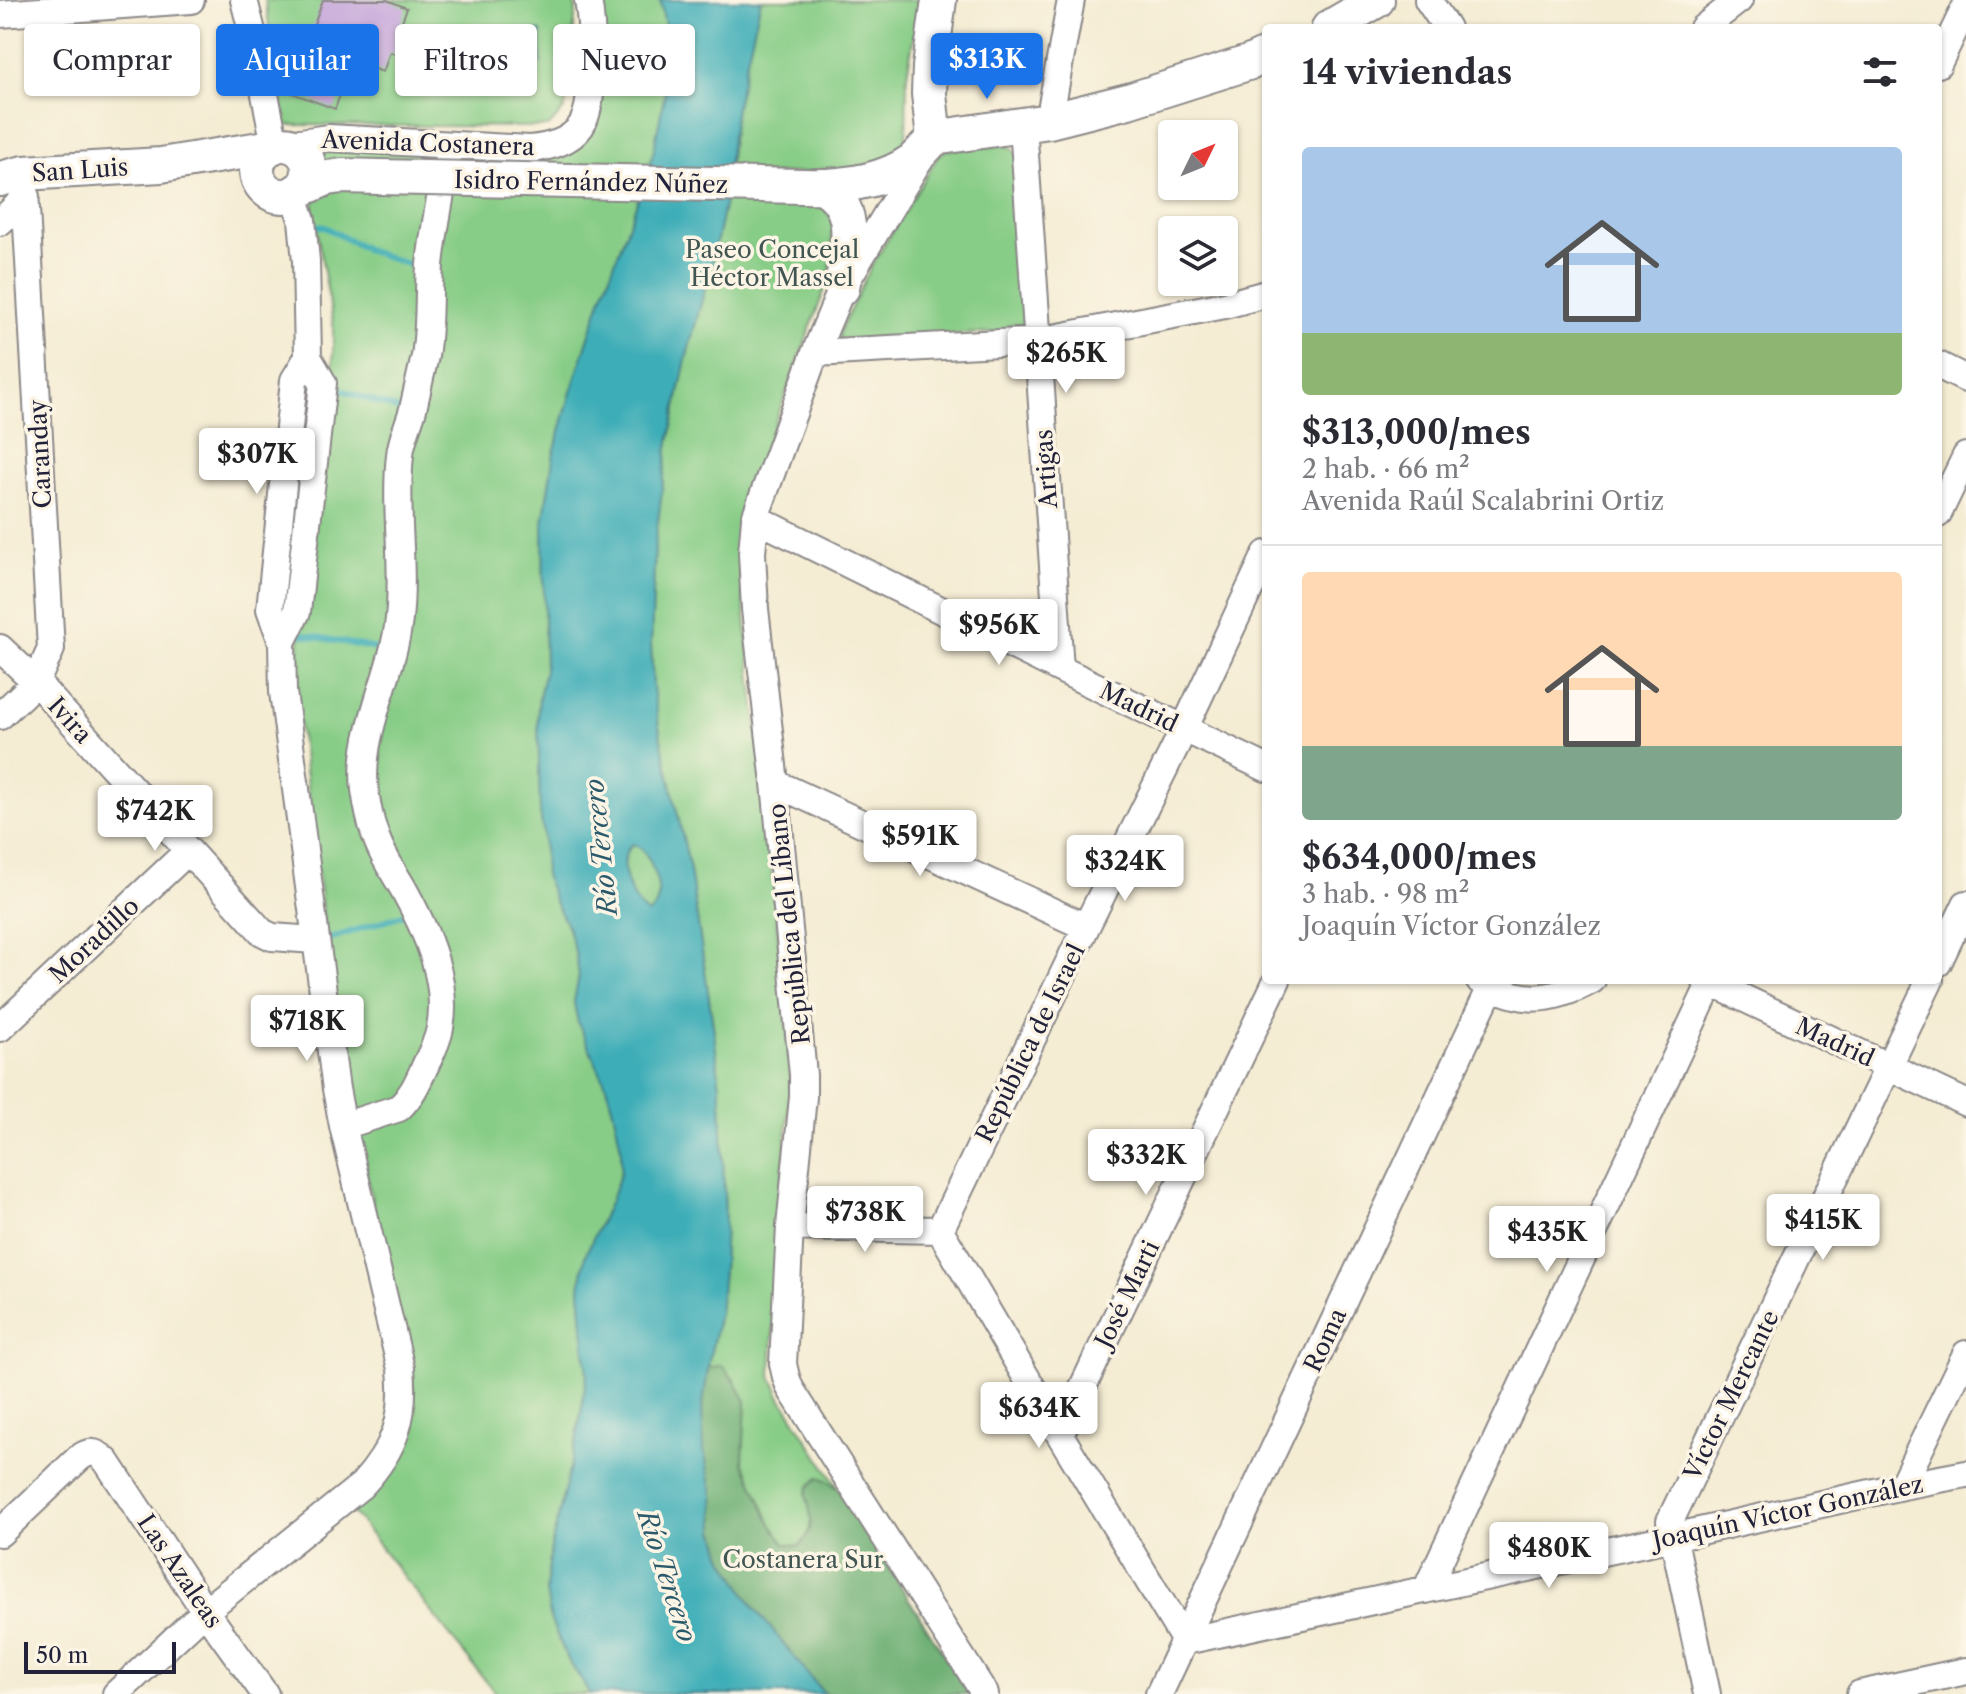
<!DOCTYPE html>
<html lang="es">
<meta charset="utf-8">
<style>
body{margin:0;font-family:"Libre Caslon Text",serif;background:#f7f7f7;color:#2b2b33;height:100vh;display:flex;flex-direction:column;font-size:30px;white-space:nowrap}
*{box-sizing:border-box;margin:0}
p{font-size:26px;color:#7c7c81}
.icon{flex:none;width:44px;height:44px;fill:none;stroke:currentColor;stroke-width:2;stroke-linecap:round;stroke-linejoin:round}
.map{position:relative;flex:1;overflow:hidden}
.details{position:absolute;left:1262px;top:24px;width:680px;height:960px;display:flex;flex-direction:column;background:#fff;border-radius:8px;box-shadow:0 2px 6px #0004}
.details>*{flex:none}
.banner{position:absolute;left:24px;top:24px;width:760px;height:72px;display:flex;gap:16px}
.needle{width:52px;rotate:47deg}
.tools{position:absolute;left:1158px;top:120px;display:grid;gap:16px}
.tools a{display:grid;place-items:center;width:80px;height:80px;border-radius:8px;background:#fff;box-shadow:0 2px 6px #0004;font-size:40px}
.scale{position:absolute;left:24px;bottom:20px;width:152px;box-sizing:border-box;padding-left:8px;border:4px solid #22223b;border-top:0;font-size:22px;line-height:28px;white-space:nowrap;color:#22223b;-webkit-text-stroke:6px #fcf5e5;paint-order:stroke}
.price{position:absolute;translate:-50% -68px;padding:0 18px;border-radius:8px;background:#fff;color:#222;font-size:26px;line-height:52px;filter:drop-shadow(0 2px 4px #0008)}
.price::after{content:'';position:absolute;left:50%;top:48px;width:24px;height:18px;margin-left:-12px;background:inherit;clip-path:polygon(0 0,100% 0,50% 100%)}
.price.selected{background:#1a73e8;color:#fff}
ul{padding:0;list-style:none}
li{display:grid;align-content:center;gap:16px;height:424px;padding:0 40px}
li+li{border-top:2px solid #e1e1e2}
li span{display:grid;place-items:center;height:248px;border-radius:8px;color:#555}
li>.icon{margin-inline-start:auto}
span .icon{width:144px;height:144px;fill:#fffc;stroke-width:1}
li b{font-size:34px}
h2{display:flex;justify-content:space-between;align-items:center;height:96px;padding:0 40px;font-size:34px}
.tag{padding:0 28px;border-radius:8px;background:#fff;box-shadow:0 2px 6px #0004;font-size:28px;line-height:72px}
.tag.selected{background:#1a73e8;color:#fff}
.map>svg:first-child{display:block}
</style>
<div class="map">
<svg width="1966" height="1694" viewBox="0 0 1966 1694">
<rect width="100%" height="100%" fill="#fcf5e5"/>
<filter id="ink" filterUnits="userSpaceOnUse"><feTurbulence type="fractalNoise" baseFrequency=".0125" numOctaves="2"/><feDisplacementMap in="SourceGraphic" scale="16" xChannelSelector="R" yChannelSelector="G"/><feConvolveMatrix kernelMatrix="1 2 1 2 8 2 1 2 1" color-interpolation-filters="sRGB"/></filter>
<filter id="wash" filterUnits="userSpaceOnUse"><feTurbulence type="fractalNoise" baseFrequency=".006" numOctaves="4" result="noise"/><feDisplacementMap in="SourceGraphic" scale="32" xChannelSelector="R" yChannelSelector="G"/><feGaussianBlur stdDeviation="1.8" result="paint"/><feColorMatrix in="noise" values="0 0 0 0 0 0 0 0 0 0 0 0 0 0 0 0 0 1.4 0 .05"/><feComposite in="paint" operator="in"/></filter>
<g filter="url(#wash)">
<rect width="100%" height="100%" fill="#f4ecd3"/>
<!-- green -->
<path fill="#88cd87" stroke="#557861" stroke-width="2" d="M265,0h307l4,9 -11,99 -16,19 -264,-2z
M594,0h66l10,50 -2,26 -14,74 -12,39 -40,108 -31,95 -17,61 -11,70 2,147 -6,28 -1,16 2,97 14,89 13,25 9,30 3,21 -5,26 4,21 28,62 8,29 7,34v23l-8,24 -28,61 -5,32 7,87 -10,63 -26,110 -5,43 5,30 15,35 24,38h-94l-144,-183c38,-35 61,-67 62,-120l-59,-268 -29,-183 -32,-260 7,-46 27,-233 5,-14v-64l-20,-114 10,-45 -5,-8 3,-7 255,-8z
M761,0h159l-13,75 -1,71 -42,24 -136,6 8,-70z
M1005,145l7,3 6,8 6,175 -184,9 -1,-7 32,-66 68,-112 7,-5z
M726,197l92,2 15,22 -3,54 -85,228 -4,14 -4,26 26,238 27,280v33l-12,133 -7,149 10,22 188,296h-145l-68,-84 -32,-51 -22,-148 7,-50 10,-48 4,-42 2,-52 -4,-122 -7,-65 -24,-162 -29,-131 -8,-51 -2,-44 4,-100 12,-92 19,-93 27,-101z
M633,844c16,3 27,38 25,54 -1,8 -4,12 -10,16 -17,-11 -34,-54 -15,-70z"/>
<!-- forest -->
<path fill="#6eb074" stroke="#486958" stroke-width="2" d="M722,1365l13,16 11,20 -3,60 28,63 14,20 14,2c17,-15 12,-33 7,-52l3,-8 9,-8 11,4 9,6 131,206h-145l-68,-84 -32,-51 -9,-29 -2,-35 -9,-44 -2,-40 6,-43z"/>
<!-- water -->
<path fill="#3cadb7" stroke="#2f6879" stroke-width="2" fill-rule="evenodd" d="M660,0h101l-25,106 -7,53 -3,38 -13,61 -27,101 -19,93 -12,93 -4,99 2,44 8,51 29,131 24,162 7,65 4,122 -2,52 -4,42 -10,48 -7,50 2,40 9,44 2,35 9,29 32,51 68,84h-234l-24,-38 -15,-35 -5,-30 5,-43 26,-110 10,-63 -7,-87 5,-32 28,-61 8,-24v-23l-7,-34 -8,-29 -28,-62 -4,-21 5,-26 -3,-21 -9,-30 -13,-25 -9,-25 -2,-45 -3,-18 -2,-98 1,-16 6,-28 -2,-147 11,-70 17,-61 31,-95 40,-108 12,-39 14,-74 2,-26zM632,844c17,3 28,38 26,54 -1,8 -4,12 -10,16 -17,-11 -34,-54 -16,-70z
M454,29l87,2v32l-87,-1z"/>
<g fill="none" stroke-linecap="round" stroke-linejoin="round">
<!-- stream -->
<path stroke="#3cadb7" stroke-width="6" d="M314,225l11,2 44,24 56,19
M333,387l69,24
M301,634l81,16
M326,940l76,-25"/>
</g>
<g id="blocks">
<!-- building -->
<path fill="#c1a0da" d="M323,0h64l20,8 -8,21 28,11 -8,23 -29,-11 -7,20 -31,-11 -17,48 -46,-17z"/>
</g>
</g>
<g filter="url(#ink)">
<use href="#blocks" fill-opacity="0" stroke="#8b8787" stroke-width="2"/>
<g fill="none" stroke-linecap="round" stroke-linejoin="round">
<!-- minor casing -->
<g stroke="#8b8787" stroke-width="30">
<path id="minor" d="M244,0l10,39 21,106
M1428,0l19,28
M0,14l191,-14
M1703,28l36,-28
M1938,64l28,-58
M1049,121l22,-121
M1023,125l37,544
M286,144l43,-6 201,11c18,-2 39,-6 51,-23 15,-23 12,-98 7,-126
M921,157l-79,131 -27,65 -60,165 -3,35 3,56 20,174 28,292v22l-13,130 -7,137 3,13 4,11 195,306
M0,222l26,-25
M815,353l223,-12 187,-36 41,-11
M1938,365l28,14
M1938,514l28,-58
M755,518l305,151 206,99
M282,642l15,-30 26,-229 -15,-26 -2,-96 -4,-41 -9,-27
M0,648l36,34 226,250 10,5 43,3
M0,716l36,-34 15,-33 -27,-476
M775,783l311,144
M1938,963l28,-59
M1479,980c42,24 71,23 113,0
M1705,980l261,123
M0,1028l187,-176
M343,1126l56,-18c14,-13 20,-29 28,-46 5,-10 11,-22 13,-34 9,-47 -14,-98 -36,-138 -11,-19 -24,-38 -30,-59 -5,-13 -7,-27 -9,-41 -7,-57 28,-115 34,-171 6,-55 -5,-109 1,-164 1,-15 9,-31 13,-46 4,-18 8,-36 12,-53 5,-30 3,-61 5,-91 4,-40 13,-80 20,-119
M790,1227l150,3
M940,1230l146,-303 98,-198 82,-175
M940,1230l120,205 125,206
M1060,1435l217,-455
M1902,1486l64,-132
M0,1533l79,-75c12,-9 19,-6 28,4l98,149 60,83
M1426,1590l286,-610
M1185,1641l488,-104 229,-51 64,-12
M116,1694l89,-83 157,-126c33,-36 44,-68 39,-116l-58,-243 -7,-37 -53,-397 -1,-50 -12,-33 24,-229 14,-23
M1159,1694l332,-707
M1707,1694l-37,-173 260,-541
M1860,1694l106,-23"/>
</g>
<!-- major casing -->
<g stroke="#8b8787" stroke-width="38">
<path id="major" d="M1329,28l48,-28
M934,138l115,-17 79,-20 123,-39 15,-7
M934,138l-5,-44 1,-27 9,-67
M257 170a26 26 0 1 1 52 0a26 26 0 1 1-52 0Z
M0,179l24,-6 137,-8 111,-18
M803,186c37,1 78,-3 109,-25 8,-7 15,-15 22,-23
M822,186c39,20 25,67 20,102
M297,191l30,-13 15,-2 38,1"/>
</g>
<!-- minor -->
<use href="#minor" stroke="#fff" stroke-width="26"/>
<!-- major -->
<use href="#major" stroke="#fff" stroke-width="34"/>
<!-- major-bridge casing -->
<g stroke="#8b8787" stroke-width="38" stroke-linecap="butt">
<path id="major-bridge" d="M380,177l423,9"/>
</g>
<!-- major-bridge -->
<use href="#major-bridge" stroke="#fff" stroke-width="34"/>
</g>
</g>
<g text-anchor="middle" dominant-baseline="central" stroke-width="7" stroke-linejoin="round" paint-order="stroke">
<!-- street labels -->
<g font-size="24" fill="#22223b" stroke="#fcf5e5">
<text transform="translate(428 143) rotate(2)">Avenida Costanera</text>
<text transform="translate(80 170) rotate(-4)">San Luis</text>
<text transform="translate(591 182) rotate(1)">Isidro Fernández Núñez</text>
<text transform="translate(40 454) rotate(-93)">Caranday</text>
<text transform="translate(1046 469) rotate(-94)">Artigas</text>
<text transform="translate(1139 707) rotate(26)">Madrid</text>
<text transform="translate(70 720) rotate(48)">Ivira</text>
<text transform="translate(789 924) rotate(-96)">República del Líbano</text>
<text transform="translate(94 940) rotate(-43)">Moradillo</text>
<text transform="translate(1835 1042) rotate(25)">Madrid</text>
<text transform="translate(1030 1043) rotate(-64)">República de Israel</text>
<text transform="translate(1127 1294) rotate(-64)">José Marti</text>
<text transform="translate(1325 1340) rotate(-65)">Roma</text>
<text transform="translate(1731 1395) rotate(-64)">Víctor Mercante</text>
<text transform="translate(1788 1512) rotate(-12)">Joaquín Víctor González</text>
<text transform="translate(180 1571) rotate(56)">Las Azaleas</text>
</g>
<!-- park labels -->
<g font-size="24" fill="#415552" stroke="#fcf5e5">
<text x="772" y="249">Paseo Concejal<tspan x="772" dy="28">Héctor Massel</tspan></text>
<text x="803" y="1559">Costanera Sur</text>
</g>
<!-- water labels -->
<g font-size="26" font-style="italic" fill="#2c5a6d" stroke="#fcf5e5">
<text transform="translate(601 847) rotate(-96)">Río Tercero</text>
<text transform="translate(667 1576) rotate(72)">Río Tercero</text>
</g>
</g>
</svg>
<div class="tools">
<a><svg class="needle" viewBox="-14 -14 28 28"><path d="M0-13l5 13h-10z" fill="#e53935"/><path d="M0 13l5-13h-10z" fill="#7c7c81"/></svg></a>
<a><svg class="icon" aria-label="layers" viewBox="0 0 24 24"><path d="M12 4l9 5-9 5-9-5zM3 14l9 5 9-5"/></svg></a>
</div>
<div class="scale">50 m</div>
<b class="price selected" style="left:987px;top:101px">$313K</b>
<b class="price" style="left:1066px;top:395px">$265K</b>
<b class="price" style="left:257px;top:496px">$307K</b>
<b class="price" style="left:999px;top:667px">$956K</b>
<b class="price" style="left:155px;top:853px">$742K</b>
<b class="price" style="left:920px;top:878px">$591K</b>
<b class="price" style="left:1125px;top:903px">$324K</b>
<b class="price" style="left:307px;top:1063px">$718K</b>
<b class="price" style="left:1146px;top:1197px">$332K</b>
<b class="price" style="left:865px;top:1254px">$738K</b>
<b class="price" style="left:1823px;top:1262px">$415K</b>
<b class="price" style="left:1547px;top:1274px">$435K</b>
<b class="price" style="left:1039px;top:1450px">$634K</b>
<b class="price" style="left:1549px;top:1590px">$480K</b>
<div class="banner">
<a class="tag">Comprar</a>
<a class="tag selected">Alquilar</a>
<a class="tag">Filtros</a>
<a class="tag">Nuevo</a>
</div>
<section class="details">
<h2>14 viviendas<svg class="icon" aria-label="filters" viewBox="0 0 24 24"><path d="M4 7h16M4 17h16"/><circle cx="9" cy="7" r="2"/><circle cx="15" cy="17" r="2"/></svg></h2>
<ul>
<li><span style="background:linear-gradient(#a9c7e8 75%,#8fb573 0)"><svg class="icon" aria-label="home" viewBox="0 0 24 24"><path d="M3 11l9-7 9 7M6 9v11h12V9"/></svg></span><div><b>$313,000/mes</b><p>2 hab. · 66 m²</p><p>Avenida Raúl Scalabrini Ortiz</p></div></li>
<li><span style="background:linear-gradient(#ffd9b3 70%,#7fa58c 0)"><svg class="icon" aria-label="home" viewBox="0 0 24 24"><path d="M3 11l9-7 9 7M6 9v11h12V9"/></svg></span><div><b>$634,000/mes</b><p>3 hab. · 98 m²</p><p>Joaquín Víctor González</p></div></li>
</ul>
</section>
</div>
